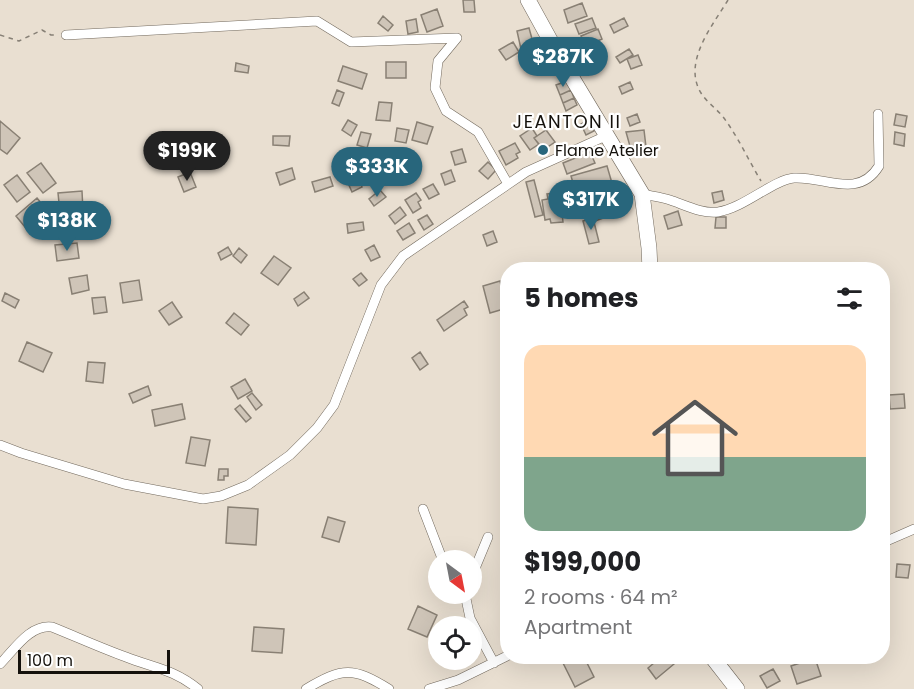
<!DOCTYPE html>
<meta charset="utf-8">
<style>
body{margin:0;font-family:Poppins,sans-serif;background:#f2f2f2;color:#202124;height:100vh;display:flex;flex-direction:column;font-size:22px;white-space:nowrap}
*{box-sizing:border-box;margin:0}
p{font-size:20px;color:#757577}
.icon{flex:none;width:33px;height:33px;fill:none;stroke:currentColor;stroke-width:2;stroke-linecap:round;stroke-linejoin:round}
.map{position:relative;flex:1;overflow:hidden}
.details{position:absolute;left:500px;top:262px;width:390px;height:402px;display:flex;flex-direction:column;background:#fff;border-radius:24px;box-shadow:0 6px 24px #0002}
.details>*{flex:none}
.needle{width:39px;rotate:148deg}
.controls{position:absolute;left:428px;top:550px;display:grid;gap:12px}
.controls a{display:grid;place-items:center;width:54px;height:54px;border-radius:50%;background:#fff;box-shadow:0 6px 24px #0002;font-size:30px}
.scale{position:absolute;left:18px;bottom:15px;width:152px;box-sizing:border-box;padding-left:6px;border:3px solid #14110c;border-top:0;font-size:16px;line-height:21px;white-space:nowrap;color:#14110c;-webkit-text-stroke:4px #fff;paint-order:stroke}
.price{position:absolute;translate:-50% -51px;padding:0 14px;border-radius:21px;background:#28667c;color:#fff;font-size:20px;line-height:39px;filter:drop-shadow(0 2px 3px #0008)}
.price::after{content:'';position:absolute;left:50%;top:36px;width:18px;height:14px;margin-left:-9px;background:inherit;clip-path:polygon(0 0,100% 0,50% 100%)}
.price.active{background:#222;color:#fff}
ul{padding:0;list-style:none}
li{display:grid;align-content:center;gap:12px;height:318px;padding:0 24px}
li+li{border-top:2px solid #e0e0e0}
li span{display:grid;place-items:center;height:186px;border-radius:18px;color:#555}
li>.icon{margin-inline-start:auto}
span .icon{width:108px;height:108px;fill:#fffc;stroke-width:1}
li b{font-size:26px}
h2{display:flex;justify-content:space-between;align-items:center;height:72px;padding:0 24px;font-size:26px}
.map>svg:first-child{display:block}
</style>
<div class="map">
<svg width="914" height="689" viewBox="0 0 914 689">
<rect width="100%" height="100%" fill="#e9dfd1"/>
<!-- building -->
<path fill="#cfc5b8" stroke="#898074" stroke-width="1.5" d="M463,0h11l1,12h-11z
M582,3l5,13 -19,7 -4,-13z
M437,9l6,17 -16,6 -6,-17z
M383,16l10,9 -5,6 -10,-8z
M592,18l4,10 -17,6 -4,-10z
M624,18l4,8 -14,7 -4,-8z
M416,19l2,13 -10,2 -2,-13z
M529,28l5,18 -13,3 -4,-18z
M598,29l4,10 -17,7 -4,-10z
M513,42l6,10 -13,8 -7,-10z
M629,49l4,6 -13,8 -4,-6z
M638,55l4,10 -11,4 -4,-10z
M386,62h20v16h-20z
M236,63l13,3 -1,7 -13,-2z
M343,66l24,8 -5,15 -24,-8z
M567,81l4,9 -11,5 -4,-10z
M630,82l3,7 -11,5 -3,-7z
M337,90l7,3 -5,13 -7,-3z
M571,90l3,8 -11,5 -3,-8z
M574,98l3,7 -11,6 -3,-8z
M379,102l13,1 -2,18 -14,-1z
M637,114l3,8 -10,4 -3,-8z
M896,114l11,2 -2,11 -11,-2z
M348,120l9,5 -6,11 -9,-6z
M588,120l6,11 -8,4 -5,-11z
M0,121l20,17 -13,16 -7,-5z
M417,122l16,5 -6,17 -15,-4z
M397,128l12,2 -3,13 -11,-2z
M532,128l5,8 -3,2 5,6 -9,6 -10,-14z
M546,130l9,12 -12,8 -9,-12z
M644,130l2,17 -15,3 -5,-18z
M361,132l10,2 -4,14 -10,-3z
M895,132l10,2 -1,12 -10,-2z
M273,136h17l-1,10 -16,-1z
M515,143l5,9 -4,2 2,4 -12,7 -7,-14z
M462,149l4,13 -11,3 -4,-13z
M590,152l5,11 -28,11 -4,-11z
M351,155l8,9 -12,11 -8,-9z
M405,161l10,6 -7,12 -10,-7z
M488,162l8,8 -8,9 -9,-8z
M41,163l15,20 -13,10 -16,-20z
M607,166l7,24 -36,10 -7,-24z
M292,168l3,11 -15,6 -4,-12z
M451,170l4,11 -10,4 -4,-11z
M190,172l6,15 -12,5 -6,-15z
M17,175l13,17 -13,10 -13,-17z
M330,177l3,9 -18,6 -3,-10z
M357,178l5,9 -10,5 -4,-9z
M534,180l9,35 -8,2 -9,-35z
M433,184l6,10 -10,5 -6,-10z
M380,190l6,7 -12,9 -5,-7z
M82,191l1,20 -23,2 -2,-20z
M722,191l2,9 -10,3 -2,-10z
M416,193l5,7 -3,2 3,6 -8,5 -8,-13z
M556,193l1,5 6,-1 3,15 -4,1 1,9 -12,1 -1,-4 -5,1 -3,-20 6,-1 -1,-5z
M603,195l6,21 -14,5 -3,-10 -21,6 -3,-12z
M37,198l13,16 -21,18 -13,-16z
M400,207l6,8 -11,9 -6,-8z
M678,211l4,14 -14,4 -4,-13z
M427,215l6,9 -9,6 -6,-10z
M716,217h10v11h-11z
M593,218l6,24 -10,2 -6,-23z
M363,222l1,8 -16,3 -1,-9z
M409,223l6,10 -12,7 -6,-9z
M493,231l4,11 -10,4 -4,-11z
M77,243l2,15 -22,3 -2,-16z
M374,245l6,12 -9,4 -6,-11z
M228,247l4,7 -11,6 -3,-7z
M239,248l8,7 -6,8 -8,-7z
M274,256l17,12 -13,17 -17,-12z
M361,273l6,7 -8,6 -6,-7z
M87,275l2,15 -17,4 -3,-16z
M139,280l3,20 -19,3 -3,-20z
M500,281l7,27 -17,5 -7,-27z
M304,292l5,6 -11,8 -4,-7z
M5,293l14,7 -4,8 -13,-7z
M105,297l2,15 -13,2 -2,-16z
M464,301l4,6 -4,2 3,6 -23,16 -7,-11z
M172,302l10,15 -13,8 -10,-14z
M234,313l15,12 -8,10 -15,-12z
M27,342l25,11 -9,19 -24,-11z
M420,352l8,12 -8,6 -8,-12z
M88,362l17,1 -2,20 -17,-2z
M245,379l7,12 -14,8 -7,-12z
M148,386l3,9 -18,8 -4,-9z
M252,393l10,12 -6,5 -9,-13z
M904,394l1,14 -15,1 -1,-14z
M182,404l3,15 -30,7 -3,-16z
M240,405l11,13 -5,4 -11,-13z
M191,437l19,3 -5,26 -19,-3z
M219,469h9v7h-4v4h-6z
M228,507l30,2 -2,36 -30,-2z
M328,517l17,5 -6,20 -17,-5z
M897,564l13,1 -2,13 -12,-1z
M418,606l19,9 -10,22 -19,-8z
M254,627l30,2 -2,24 -30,-2z
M560,657h24l10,20 -19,10z
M661,657h7l6,7 -18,15 -8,-11z
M815,658l6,18 -24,8 -6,-18z
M773,669l7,12 -13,7 -7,-12z"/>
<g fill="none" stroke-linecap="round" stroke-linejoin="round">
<!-- minor casing -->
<g stroke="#72695d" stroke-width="10">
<path id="minor" d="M66,35l251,-14 34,21 106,-4 -19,23 -3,27 11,23 32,21 30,52
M642,194c9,2 19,3 28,6 15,5 32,14 48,12 26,-4 55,-32 76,-34 30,-2 64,22 85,-12l-1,-52
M0,445l21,8 103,31 79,15 18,-3 27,-11 42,-30 27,-27 17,-23 47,-120 22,-29 123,-84 82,-37
M423,509l20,52
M882,543l32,-14
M471,578l17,-41
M465,594l5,24 24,45
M0,664c14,-14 30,-40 52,-37 25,10 49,21 74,30 28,11 47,12 72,32
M306,689c37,-22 47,-22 83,0
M429,689l29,-9 49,-24"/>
</g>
<!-- primary casing -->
<g stroke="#72695d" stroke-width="16">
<path id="primary" d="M528,0l32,58 82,136 7,54 1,22
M712,657l25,32"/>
</g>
<!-- path -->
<path stroke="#878076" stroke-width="1.5" stroke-dasharray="4.5 4.5" stroke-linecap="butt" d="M728,0c-15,25 -46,62 -27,93 6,10 18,17 25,28 13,18 23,40 35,60
M0,35l19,6 23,-11 9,5h6"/>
<!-- minor -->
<use href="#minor" stroke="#fff" stroke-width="9"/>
<!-- primary -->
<use href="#primary" stroke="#fff" stroke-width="15"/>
</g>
<!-- markers -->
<circle fill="#28667c" stroke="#fff" stroke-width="2" cx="543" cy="150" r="6"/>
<g text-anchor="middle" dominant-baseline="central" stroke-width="4.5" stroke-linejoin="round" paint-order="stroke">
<!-- poi labels -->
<g font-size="16" fill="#14110c" stroke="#fff" text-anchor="start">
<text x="555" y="150">Flame Atelier</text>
</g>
<!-- neighbourhood labels -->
<g font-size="18" letter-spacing="1.5" fill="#14110c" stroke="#fff">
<text x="567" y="121">JEANTON II</text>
</g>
</g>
</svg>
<div class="controls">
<a><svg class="needle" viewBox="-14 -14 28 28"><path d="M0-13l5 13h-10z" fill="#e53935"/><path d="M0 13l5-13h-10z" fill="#757577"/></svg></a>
<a><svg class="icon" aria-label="locate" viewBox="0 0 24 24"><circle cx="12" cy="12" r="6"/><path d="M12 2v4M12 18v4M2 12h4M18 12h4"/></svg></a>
</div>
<div class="scale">100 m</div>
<b class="price" style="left:563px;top:88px">$287K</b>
<b class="price active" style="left:187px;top:182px">$199K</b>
<b class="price" style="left:377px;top:198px">$333K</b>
<b class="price" style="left:591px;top:231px">$317K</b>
<b class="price" style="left:67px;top:252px">$138K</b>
<section class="details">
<h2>5 homes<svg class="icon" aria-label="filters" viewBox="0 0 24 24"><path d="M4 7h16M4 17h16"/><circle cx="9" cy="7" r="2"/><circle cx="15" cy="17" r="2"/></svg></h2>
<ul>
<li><span style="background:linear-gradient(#ffd9b3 60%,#7fa58c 0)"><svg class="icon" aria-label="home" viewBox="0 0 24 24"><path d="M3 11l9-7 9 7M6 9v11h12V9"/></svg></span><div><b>$199,000</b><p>2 rooms · 64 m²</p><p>Apartment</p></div></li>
</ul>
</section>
</div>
